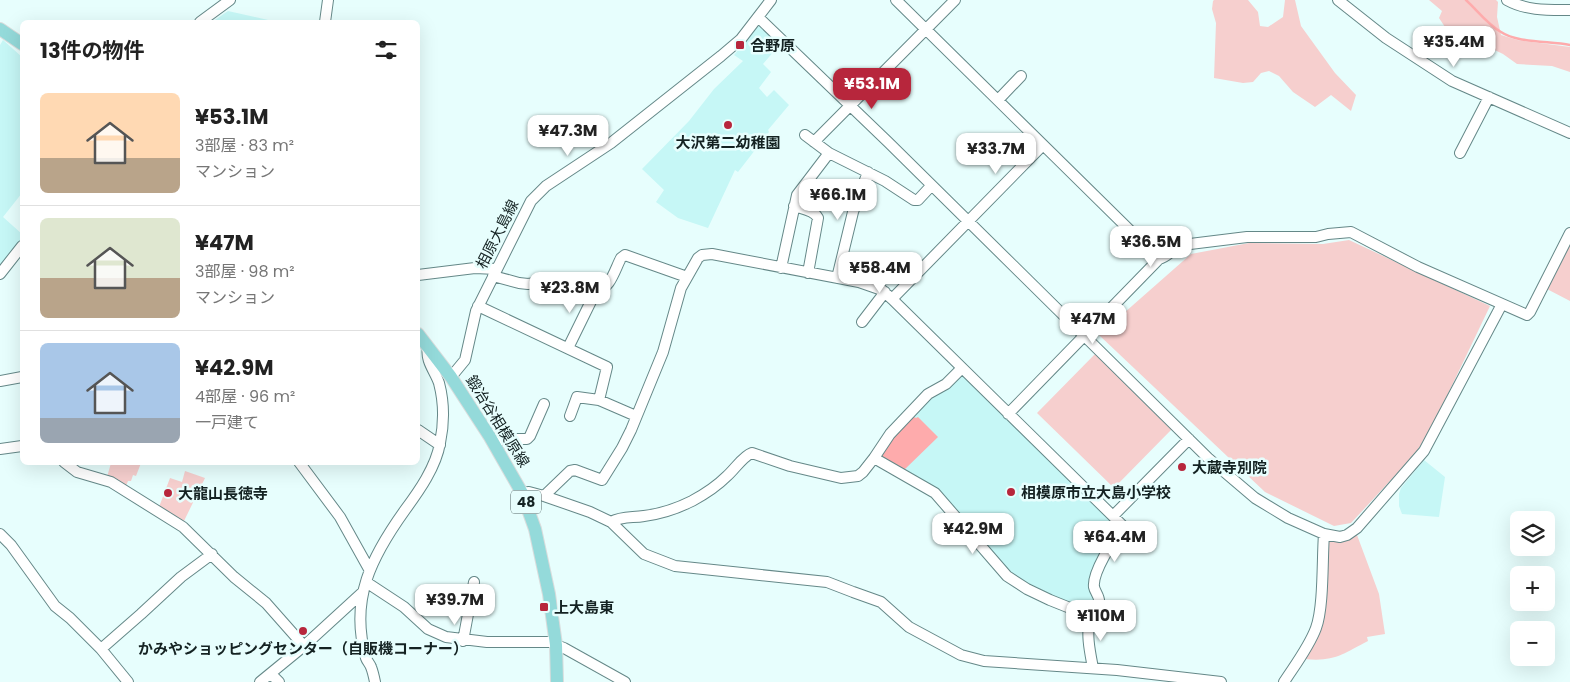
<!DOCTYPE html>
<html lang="ja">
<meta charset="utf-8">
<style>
body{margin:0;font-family:Poppins,"Noto Sans JP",sans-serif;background:#f2f2f2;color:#222;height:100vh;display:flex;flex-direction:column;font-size:19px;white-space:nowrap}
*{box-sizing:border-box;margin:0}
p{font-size:16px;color:#767676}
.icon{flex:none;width:28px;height:28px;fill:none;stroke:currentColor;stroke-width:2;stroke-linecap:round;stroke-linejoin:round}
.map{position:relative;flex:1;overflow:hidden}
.drawer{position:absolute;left:20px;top:20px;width:400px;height:445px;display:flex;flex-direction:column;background:#fff;border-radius:8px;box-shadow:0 5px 20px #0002}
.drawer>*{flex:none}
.buttons{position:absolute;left:1510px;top:511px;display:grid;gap:10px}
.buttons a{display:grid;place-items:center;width:45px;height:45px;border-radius:8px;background:#fff;box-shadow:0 5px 20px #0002;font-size:25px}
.price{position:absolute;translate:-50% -42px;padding:0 11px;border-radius:10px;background:#fff;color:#222;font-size:16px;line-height:32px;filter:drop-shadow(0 1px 2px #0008)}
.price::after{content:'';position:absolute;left:50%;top:30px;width:15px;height:11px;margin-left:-8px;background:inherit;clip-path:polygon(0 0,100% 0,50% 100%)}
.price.selected{background:#b7263c;color:#fff}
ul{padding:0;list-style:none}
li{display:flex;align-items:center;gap:15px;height:125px;padding:0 20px}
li+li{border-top:1px solid #e0e0e0}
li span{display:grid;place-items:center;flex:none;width:140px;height:100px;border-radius:8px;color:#555}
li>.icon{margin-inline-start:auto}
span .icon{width:60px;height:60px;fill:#fffc;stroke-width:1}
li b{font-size:21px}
h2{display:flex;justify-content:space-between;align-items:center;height:60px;padding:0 20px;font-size:21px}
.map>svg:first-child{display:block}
</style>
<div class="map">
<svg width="1570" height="682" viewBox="0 0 1570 682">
<rect width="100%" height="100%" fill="#e7fefd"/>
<!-- built -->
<path fill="#c6f7f6" d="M228,11l49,11h-65z
M760,24l21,19 -18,21 8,8 -12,16 8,9 7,-7 15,15 -21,25 1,2 -31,40 -3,-2 -27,58 -30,-10 -22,-16 8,-12 -22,-21 47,-48 25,-32 29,-28 -9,-6z
M3,40l19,17v136l-19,24 19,17v8l-20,24 -2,-1v-220z
M960,375l3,1 156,149 -23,45v35l-9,7 -49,-20 -29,-18 -73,-84 -54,-32 10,-21 36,-37z
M1424,460l21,17 -6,40 -37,-3 -3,-8v-12l2,-6z"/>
<!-- green -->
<path fill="#f6cfce" d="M1214,0h34l10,12 2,14 8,1 15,-10 2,-17h10l6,26 34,47 21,22 -5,16 -20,-16 -16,12 -22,-15 -14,-16 -10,-5 -8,2 -8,9 -10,1 -29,-5 2,-55 -4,-14 1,-8z
M1429,0h67l2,2 -1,15 4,18 16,5 53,7v25l-18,-6 -35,-2 -14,-10 -23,-11h-10l-21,-10 -10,-15 3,-7z
M1349,240l141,66 -56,117 -18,30 -65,70 -17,3 -69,-34 -166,-157 92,-81 58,-11 74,1z
M1570,241v60l-25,-13z
M1096,353l77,75 -59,60 -77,-75z
M111,463h30l-5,13 -3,-1 -2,6h-3l-2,5 -19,-9z
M185,471l20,7 -21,43 -2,1 -23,-15 11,-29 12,4z
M1357,535l22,59 6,40 -18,3 1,4c-25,13 -34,21 -63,18l7,-12 15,-104c9,-6 20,-3 30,-8z"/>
<!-- water -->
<path fill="#feabac" d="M912,416l4,2 2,-1 20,20 -35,34 -21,-13 -1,-2 11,-19z"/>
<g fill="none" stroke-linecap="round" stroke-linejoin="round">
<!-- stream -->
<path stroke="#feabac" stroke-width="2.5" d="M1466,0c11,10 21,24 35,32 16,11 49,9 69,13"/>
<!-- minor casing -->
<g stroke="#658888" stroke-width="12">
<path id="minor" d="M896,0l263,259c9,-2 14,-11 23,-14l65,-8h69l12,-3 23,-2 67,35 109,48 3,-3 40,-79
M1338,0l48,38 66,43 118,52
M1507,0c20,11 41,10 63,10
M758,17l130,125 320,316 47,40 33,20 36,16 16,3 7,-2 10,-7 67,-77 78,-147
M200,22l30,-22
M325,22l3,-22
M998,100l23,-24
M805,135l24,18 56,28 29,19h4l13,-14
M814,142l141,-142
M1043,145l-151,154 230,226v4c-9,11 -30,44 -28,58 1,5 6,10 5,15 0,7 -7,11 -9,16 -4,17 0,34 3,50
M1460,153l29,-56
M794,206c8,3 20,4 24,12l-10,55
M781,268l16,-73 32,-42
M0,274l22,-28
M418,275l57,-7 21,1
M493,276l26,7 9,1 29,-4 39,11c14,-1 19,-22 25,-33l4,-3 62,22
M837,278l16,-66 15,-40
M478,306l129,61 -8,33
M862,322l23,-30
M568,348l28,-57
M451,377l14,-17 11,-49 55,-110 15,-15 65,-43 110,-87 20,-17 30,-39
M0,381l22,-4
M1008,414l151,-155
M570,416l7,-19 22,3 37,16
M418,430l22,15
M494,443l9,-4h24l3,-3 14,-32
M0,449l22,-3
M874,458l61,35 72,83 20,13 23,11 40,16
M64,462l13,10 34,10 72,45 51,50 32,26 38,43
M299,462l41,55 29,52
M522,493l7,-1 15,4 46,16 21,10 33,32 31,12 152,16 26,10 28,10 28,25 52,28 23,6 133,9 104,12
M544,496l26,-25 5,-1 27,10 20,-32 9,-18 32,-78 18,-64 17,-30 4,-3 10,-1 147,28 23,8 10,9
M1113,516l76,-77
M611,522c11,-6 21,-4 33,-6 16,-2 34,-8 48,-15 13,-7 25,-15 35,-25 8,-7 16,-20 25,-23l38,13 51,12 17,-2 5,-4 11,-14 16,-24 38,-40 18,-10 16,-16
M0,534l11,11 44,61 15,12 31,31 27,33
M366,582l38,25 24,22 18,8 41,5h69
M463,641l11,-59
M556,645l8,3 61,34
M101,649l40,-35 40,-37 31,-23
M271,674l8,8
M260,682l44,-36 59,-54
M375,682c-1,-5 -2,-10 -4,-15 -1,-3 -4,-6 -5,-9 -17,-59 6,-102 39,-148 14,-19 31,-43 35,-67 4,-19 4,-41 -1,-60 -4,-12 -14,-22 -11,-36
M1284,682c11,-17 25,-35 32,-54 8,-22 6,-69 8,-94"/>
</g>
<!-- major casing -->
<g stroke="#d9dcdc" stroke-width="14">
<path id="major" d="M0,29l22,15
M418,334l33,43 39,60 32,56 13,36 14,65 7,51 1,37"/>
</g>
<!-- minor -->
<use href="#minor" stroke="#fff" stroke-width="10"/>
<!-- major -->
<use href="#major" stroke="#94dada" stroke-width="12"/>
</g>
<!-- markers -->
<g fill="#b7263c" stroke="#e7fefd" stroke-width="2">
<rect x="735" y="40" width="10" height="10" rx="2.5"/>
<circle cx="728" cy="125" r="5"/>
<circle cx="1182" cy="467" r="5"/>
<circle cx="1011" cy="492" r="5"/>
<circle cx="168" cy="493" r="5"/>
<rect x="539" y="602" width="10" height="10" rx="2.5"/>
<circle cx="303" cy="631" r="5"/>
</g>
<g text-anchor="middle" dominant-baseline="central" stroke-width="5" stroke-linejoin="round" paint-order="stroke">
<!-- shield labels -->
<rect fill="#e7fefd" stroke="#536464" stroke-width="1" x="511" y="490.5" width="30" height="23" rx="4"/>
<g font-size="14" font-weight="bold" fill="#142222">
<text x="526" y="502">48</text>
</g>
<!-- poi labels -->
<g font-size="15" font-weight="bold" fill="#142222" stroke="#e7fefd" text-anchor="start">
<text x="750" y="45">合野原</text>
<text x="728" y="142" text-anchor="middle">大沢第二幼稚園</text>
<text x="1192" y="467">大蔵寺別院</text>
<text x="1021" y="492">相模原市立大島小学校</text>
<text x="178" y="493">大龍山長徳寺</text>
<text x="554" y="607">上大島東</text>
<text x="303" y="648" text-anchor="middle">かみやショッピングセンター（自販機コーナー）</text>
</g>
<!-- street labels -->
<g font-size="15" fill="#142222" stroke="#e7fefd">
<text transform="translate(497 234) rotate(-63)">相原大島線</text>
<text transform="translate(498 421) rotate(58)">鍛冶谷相模原線</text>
</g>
</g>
</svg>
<div class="buttons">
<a><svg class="icon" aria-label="layers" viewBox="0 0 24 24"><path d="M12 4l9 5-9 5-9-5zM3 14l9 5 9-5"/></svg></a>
<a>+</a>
<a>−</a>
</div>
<b class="price" style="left:1454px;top:68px">¥35.4M</b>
<b class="price selected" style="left:872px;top:110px">¥53.1M</b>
<b class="price" style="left:568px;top:157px">¥47.3M</b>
<b class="price" style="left:996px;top:175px">¥33.7M</b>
<b class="price" style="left:838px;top:221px">¥66.1M</b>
<b class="price" style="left:1151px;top:268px">¥36.5M</b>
<b class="price" style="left:880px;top:294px">¥58.4M</b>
<b class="price" style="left:570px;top:314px">¥23.8M</b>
<b class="price" style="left:1093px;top:345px">¥47M</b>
<b class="price" style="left:973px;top:555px">¥42.9M</b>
<b class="price" style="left:1115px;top:563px">¥64.4M</b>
<b class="price" style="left:455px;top:626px">¥39.7M</b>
<b class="price" style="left:1101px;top:642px">¥110M</b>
<section class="drawer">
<h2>13件の物件<svg class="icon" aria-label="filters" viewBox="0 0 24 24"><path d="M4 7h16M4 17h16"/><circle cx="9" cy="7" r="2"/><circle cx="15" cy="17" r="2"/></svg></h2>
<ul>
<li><span style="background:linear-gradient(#ffd9b3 65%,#b9a48a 0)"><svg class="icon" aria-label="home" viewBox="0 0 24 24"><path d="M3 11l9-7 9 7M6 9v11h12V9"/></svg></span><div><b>¥53.1M</b><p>3部屋 · 83 m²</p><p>マンション</p></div></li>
<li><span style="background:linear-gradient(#dfe7d0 60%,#b9a48a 0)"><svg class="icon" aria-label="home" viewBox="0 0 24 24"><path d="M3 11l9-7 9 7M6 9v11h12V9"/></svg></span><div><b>¥47M</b><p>3部屋 · 98 m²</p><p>マンション</p></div></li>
<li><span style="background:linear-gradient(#a9c7e8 75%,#9aa5b1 0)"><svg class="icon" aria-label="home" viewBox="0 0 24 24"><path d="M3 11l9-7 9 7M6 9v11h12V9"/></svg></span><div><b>¥42.9M</b><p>4部屋 · 96 m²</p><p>一戸建て</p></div></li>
</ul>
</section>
</div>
